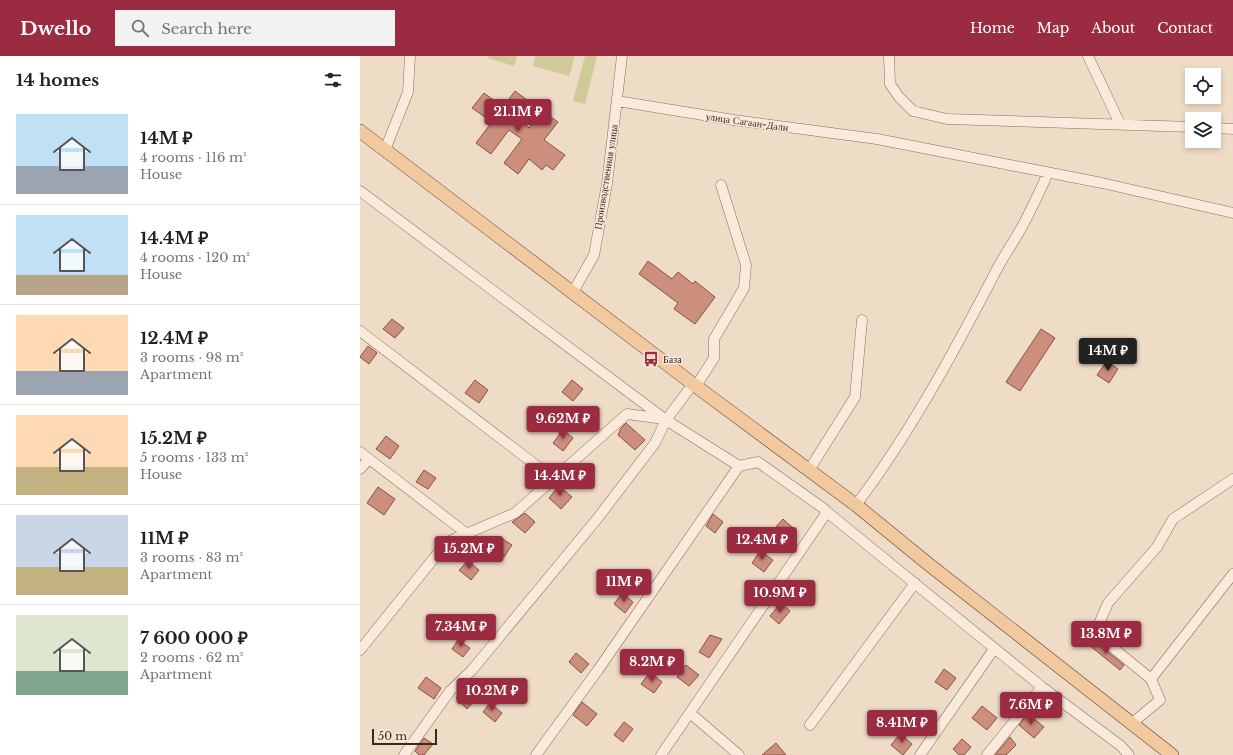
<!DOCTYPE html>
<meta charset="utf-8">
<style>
body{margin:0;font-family:"Libre Baskerville",serif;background:#f2f2f2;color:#202124;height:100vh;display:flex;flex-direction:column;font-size:15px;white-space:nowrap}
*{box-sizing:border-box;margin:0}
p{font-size:13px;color:#757577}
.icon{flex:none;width:22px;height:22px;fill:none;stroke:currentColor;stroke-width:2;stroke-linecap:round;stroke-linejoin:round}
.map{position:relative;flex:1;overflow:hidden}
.side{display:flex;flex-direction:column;background:#fff;width:360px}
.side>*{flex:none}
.tools{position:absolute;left:825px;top:12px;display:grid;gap:8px}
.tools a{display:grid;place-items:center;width:36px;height:36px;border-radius:0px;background:#fff;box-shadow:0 2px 6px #0003;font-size:20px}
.scale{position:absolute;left:12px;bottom:10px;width:65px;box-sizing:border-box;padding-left:4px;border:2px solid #3b2820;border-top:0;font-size:11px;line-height:14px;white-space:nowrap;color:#3b2820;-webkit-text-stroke:3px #f6e7d7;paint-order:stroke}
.price{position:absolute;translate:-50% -34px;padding:0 9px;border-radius:4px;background:#9b2b41;color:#fff;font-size:13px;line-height:26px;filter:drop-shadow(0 1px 2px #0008)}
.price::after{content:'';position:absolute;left:50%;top:24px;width:12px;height:9px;margin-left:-6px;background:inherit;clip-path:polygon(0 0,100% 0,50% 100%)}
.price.on{background:#222;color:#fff}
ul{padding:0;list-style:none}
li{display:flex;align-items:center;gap:12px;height:100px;padding:0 16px}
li+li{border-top:1px solid #e0e0e0}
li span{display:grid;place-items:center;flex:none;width:112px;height:80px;border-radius:0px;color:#555}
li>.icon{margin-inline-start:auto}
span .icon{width:48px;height:48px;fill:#fffc;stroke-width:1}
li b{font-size:17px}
h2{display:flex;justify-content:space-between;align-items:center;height:48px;padding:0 16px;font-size:17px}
header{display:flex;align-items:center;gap:24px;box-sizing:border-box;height:56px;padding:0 20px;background:#9b2b41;color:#fff}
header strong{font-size:19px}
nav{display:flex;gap:22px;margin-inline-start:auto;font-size:14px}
.search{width:280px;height:36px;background:#f2f2f2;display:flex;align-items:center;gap:10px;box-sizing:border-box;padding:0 14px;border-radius:0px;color:#757577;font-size:15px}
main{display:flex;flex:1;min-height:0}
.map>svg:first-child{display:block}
</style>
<header>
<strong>Dwello</strong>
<div class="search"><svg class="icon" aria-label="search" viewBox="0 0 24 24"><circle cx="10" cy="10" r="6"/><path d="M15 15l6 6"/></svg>Search here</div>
<nav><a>Home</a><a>Map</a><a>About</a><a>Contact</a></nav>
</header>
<main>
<section class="side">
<h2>14 homes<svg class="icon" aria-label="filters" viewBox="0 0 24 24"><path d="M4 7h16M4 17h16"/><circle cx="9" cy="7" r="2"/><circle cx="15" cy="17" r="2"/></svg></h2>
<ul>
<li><span style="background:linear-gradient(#bfe0f5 65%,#9aa5b1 0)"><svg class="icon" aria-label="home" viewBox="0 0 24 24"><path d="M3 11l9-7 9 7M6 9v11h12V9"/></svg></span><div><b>14M ₽</b><p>4 rooms · 116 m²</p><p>House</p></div></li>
<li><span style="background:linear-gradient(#bfe0f5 75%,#b9a48a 0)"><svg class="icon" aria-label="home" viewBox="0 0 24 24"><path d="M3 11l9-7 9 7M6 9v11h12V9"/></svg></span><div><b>14.4M ₽</b><p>4 rooms · 120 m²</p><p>House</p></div></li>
<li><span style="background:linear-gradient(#ffd9b3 70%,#9aa5b1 0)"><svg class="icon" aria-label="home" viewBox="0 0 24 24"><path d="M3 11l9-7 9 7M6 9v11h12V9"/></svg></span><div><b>12.4M ₽</b><p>3 rooms · 98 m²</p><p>Apartment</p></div></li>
<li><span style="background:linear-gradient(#ffd9b3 65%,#c2b280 0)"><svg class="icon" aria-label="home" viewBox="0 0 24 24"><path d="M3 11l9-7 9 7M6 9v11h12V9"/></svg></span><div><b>15.2M ₽</b><p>5 rooms · 133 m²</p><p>House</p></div></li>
<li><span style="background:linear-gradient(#c9d6e8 65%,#c2b280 0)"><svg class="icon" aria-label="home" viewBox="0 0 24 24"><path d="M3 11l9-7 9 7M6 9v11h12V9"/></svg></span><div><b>11M ₽</b><p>3 rooms · 83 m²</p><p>Apartment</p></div></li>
<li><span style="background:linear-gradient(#dfe7d0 70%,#7fa58c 0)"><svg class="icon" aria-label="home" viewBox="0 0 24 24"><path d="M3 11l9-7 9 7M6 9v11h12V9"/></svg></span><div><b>7 600 000 ₽</b><p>2 rooms · 62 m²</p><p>Apartment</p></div></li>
</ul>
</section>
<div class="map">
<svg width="873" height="699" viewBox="0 0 873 699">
<rect width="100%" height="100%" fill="#efdcc7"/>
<!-- green -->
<path fill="#ceca9a" d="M129,0h28l-3,10 -26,-8z
M175,0h40l-6,20 -36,-10z
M225,0h12l-12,48 -12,-3z"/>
<!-- building -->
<path fill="#cd8f7d" stroke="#8b5141" d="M155,35l16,12 -13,16 11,9 13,-17 16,11 -14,18 21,15 -12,15 -7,-5 -4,5 -13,-11 -11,15 -14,-11 18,-24 -13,-9 -18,24 -15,-11 16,-21 -20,-14 12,-15 19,14z
M288,205l24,18 6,-7 15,12 2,-3 20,16 -20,27 -21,-15 4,-6 -39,-29z
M32,263l12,9 -9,10 -12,-9z
M681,273l14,9 -35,53 -14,-9z
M8,290l9,7 -8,11 -9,-7z
M747,305l11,8 -9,14 -12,-8z
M115,324l13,10 -9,13 -14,-10z
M212,324l11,9 -10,12 -11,-9z
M266,367l19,17 -10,10 -17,-15 3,-7z
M203,374l10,8 -10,13 -10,-8z
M26,380l13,10 -9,13 -14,-10z
M64,414l12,8 -8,11 -12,-7z
M199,430l13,11 -11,12 -12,-11z
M18,431l17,12 -11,16 -17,-12z
M165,457l10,9 -10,11 -13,-11z
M353,458l10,8 -8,11 -9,-7z
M423,463l11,10 -10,10 -10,-10z
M141,482l11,7 -8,12 -11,-7z
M400,495l13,9 -9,12 -12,-9z
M108,505l11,9 -8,10 -12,-10z
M262,537l11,9 -8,11 -11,-9z
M421,547l9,8 -11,13 -9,-8z
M350,579l12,4 -13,19 -10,-6z
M98,584l12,8 -7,9 -11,-8z
M733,584l31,25 -4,5 -31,-25z
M216,597l13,11 -8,9 -12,-11z
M326,609l13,10 -10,11 -12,-9z
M584,613l12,9 -9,12 -12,-8z
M290,616l12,10 -8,11 -13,-9z
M66,621l15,11 -7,11 -16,-11z
M106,631l11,11 -10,11 -11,-11z
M222,646l15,12 -10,12 -14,-11z
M130,647l12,10 -7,9 -12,-10z
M622,650l15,12 -10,12 -15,-12z
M668,658l16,13 -10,11 -15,-13z
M264,666l9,7 -10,13 -9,-7z
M540,678l12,10 -9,11 -12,-10z
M650,681l6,8 -10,10h-11z
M64,682l9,6 -9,11h-5l-4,-4z
M602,683l9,8 -7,8h-5l-6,-6z
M416,687l10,12h-24z"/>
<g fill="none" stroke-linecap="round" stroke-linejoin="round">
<!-- minor casing -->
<g stroke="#8b6c5c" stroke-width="11">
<path id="minor" d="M529,0l1,28 9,13 14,14 34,8 245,8
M728,0l32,68
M257,45l117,19 143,19 225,44 131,30
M854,72l19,1
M25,94l23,-58 2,-36
M0,135l306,229 73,46
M213,236l21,-37 13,-71 15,-128
M0,275l194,148
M336,330l18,-28v-19l30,-51 2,-23 -25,-80
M0,396l106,81
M0,413l9,-10
M449,414l46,-73 7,-77
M496,449c55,-73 99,-155 141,-236 8,-15 18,-29 26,-44 9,-17 17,-34 25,-52
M0,594l87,-108 68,-29 112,-99 37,5
M791,623l82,-105
M330,657l49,42
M771,668l29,-24 -9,-21 -56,-46 13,-30 49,-56 16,-28 60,-40
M450,669l105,-142
M44,699l46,-64 22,-21 125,-151 58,-76 11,-23 27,-36
M176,699l62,-85 141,-204 19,-4 65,46 4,4 215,175 79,59 8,9
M301,699l166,-243
M560,699l74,-106
M627,699l55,-68"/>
</g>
<!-- major casing -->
<g stroke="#593b30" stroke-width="14">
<path id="major" d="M0,75l333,253 163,121 71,58 245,192"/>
</g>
<!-- minor -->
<use href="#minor" stroke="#f9eadb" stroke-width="10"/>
<!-- major -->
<use href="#major" stroke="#f2c99f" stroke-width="13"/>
</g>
<!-- icons -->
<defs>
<g id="bus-bare" transform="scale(1.2)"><path d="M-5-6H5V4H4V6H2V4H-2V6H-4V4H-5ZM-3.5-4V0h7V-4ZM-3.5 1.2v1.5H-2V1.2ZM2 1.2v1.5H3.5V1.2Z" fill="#9b2b41" stroke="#f6e7d7" stroke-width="2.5" paint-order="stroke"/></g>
</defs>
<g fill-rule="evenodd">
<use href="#bus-bare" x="291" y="303"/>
</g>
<g text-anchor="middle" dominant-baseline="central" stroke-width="3" stroke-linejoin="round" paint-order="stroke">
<!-- street labels -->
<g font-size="10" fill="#3b2820" stroke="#f6e7d7">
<text transform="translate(387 66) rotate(8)">улица Сагаан-Дали</text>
<text transform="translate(246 121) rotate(-81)">Производственная улица</text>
</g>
<!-- poi labels -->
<g font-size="10" fill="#3b2820" stroke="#f6e7d7" text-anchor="start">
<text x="303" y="303">База</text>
</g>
</g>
</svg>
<div class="tools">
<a><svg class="icon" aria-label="locate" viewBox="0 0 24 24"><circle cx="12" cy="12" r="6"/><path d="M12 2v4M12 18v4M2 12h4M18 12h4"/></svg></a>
<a><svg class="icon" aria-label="layers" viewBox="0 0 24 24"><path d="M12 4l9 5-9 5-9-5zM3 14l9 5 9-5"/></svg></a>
</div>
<div class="scale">50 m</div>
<b class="price" style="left:158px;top:77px">21.1M ₽</b>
<b class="price on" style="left:748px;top:316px">14M ₽</b>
<b class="price" style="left:203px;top:384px">9.62M ₽</b>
<b class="price" style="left:200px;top:441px">14.4M ₽</b>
<b class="price" style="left:402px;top:505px">12.4M ₽</b>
<b class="price" style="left:109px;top:514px">15.2M ₽</b>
<b class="price" style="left:264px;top:547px">11M ₽</b>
<b class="price" style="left:420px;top:558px">10.9M ₽</b>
<b class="price" style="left:101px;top:592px">7.34M ₽</b>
<b class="price" style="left:746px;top:599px">13.8M ₽</b>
<b class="price" style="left:292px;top:627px">8.2M ₽</b>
<b class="price" style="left:132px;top:656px">10.2M ₽</b>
<b class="price" style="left:671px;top:670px">7.6M ₽</b>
<b class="price" style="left:542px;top:688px">8.41M ₽</b>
</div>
</main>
